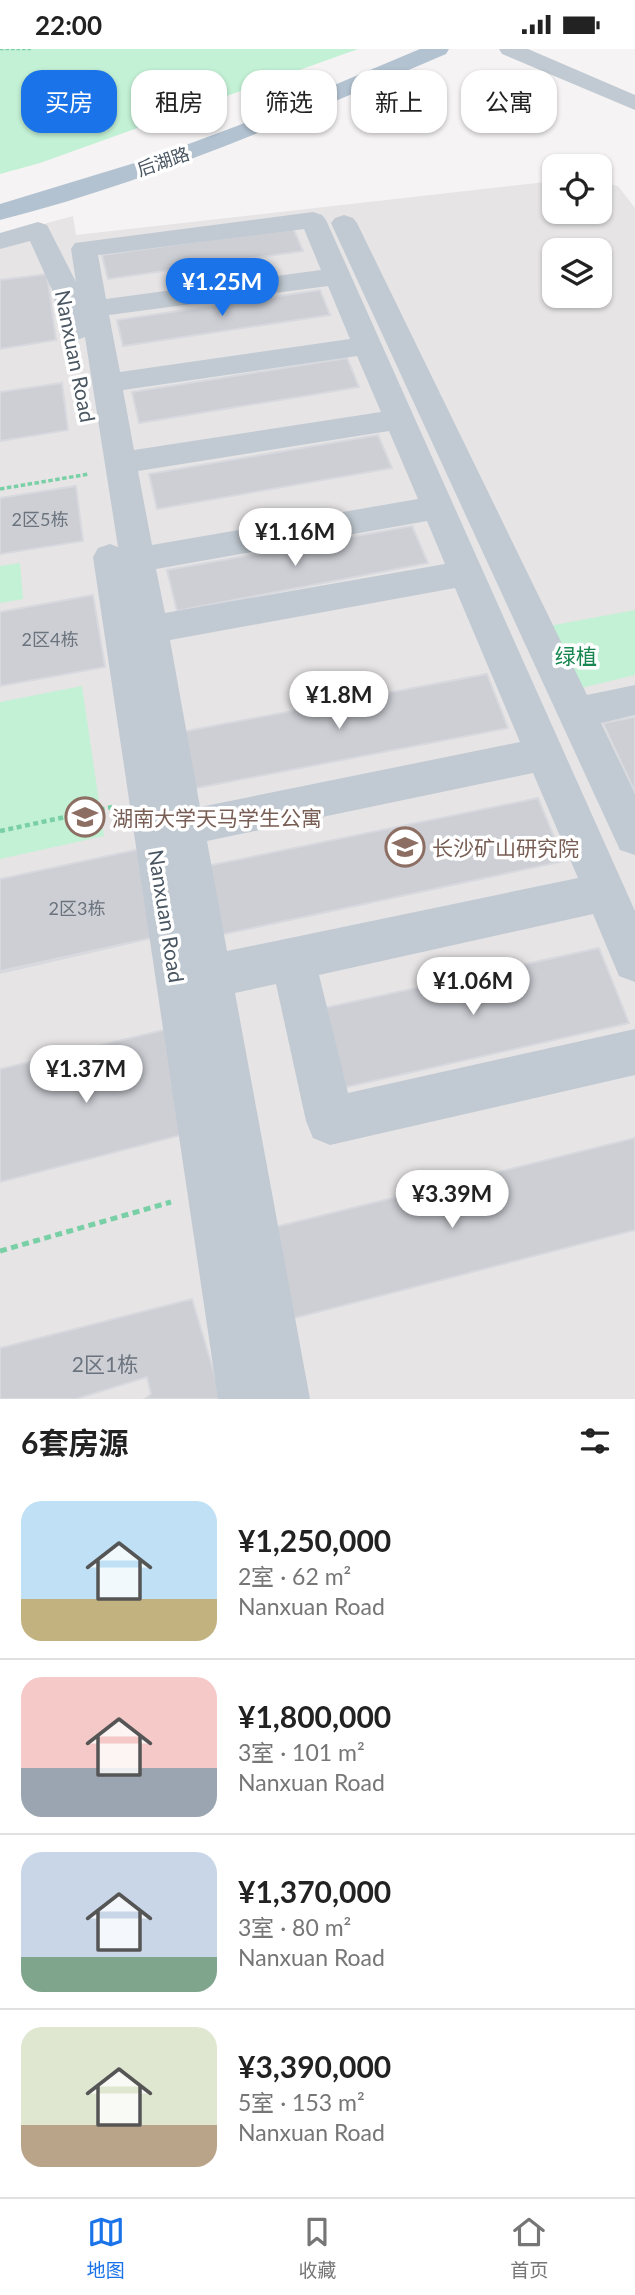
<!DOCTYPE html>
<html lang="zh">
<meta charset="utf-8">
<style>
body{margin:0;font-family:Lato,"Noto Sans SC",sans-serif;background:#f2f2f2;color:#222;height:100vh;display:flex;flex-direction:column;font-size:26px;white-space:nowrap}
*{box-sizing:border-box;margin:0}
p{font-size:23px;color:#767676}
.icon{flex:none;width:38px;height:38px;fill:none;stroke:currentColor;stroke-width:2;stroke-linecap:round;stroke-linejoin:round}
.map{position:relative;height:1350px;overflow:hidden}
.sheet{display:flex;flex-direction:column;background:#fff;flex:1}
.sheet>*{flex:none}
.banner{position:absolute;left:21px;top:21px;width:593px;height:63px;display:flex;gap:14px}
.fabs{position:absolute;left:542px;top:105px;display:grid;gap:14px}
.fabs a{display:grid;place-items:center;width:70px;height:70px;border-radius:14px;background:#fff;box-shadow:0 2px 5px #0004;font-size:35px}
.price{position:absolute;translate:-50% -60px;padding:0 16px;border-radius:24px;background:#fff;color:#222;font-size:23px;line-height:46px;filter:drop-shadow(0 2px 4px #0008)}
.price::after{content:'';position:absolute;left:50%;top:42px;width:21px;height:16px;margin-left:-10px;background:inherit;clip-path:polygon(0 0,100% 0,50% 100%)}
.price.selected{background:#1a73e8;color:#fff}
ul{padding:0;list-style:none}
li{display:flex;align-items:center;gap:21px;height:175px;padding:0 21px}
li+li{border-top:2px solid #e0e0e0}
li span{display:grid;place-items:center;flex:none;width:196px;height:140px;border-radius:21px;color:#555}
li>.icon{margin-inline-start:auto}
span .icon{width:84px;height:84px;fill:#fffc;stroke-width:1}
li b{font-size:30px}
h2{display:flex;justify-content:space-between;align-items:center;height:84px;padding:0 21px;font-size:30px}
.chip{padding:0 24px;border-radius:21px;background:#fff;box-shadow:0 2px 5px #0004;font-size:24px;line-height:63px}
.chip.selected{background:#1a73e8;color:#fff}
.status{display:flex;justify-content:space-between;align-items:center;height:49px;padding:0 35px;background:#fff;direction:ltr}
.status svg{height:19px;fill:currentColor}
.tabs{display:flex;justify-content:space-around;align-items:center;height:98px;border-top:2px solid #e0e0e0;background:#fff;font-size:19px;color:#767676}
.tabs a{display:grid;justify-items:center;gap:4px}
.tabs .selected{color:#1a73e8}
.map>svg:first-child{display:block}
</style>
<div class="status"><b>22:00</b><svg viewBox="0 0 49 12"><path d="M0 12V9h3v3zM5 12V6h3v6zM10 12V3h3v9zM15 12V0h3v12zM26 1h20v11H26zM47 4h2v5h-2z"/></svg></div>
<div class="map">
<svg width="635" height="1350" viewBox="0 0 635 1350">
<rect width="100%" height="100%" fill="#f5f3f3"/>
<!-- education -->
<path fill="#e6e4e5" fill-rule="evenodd" d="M555,132v31h45v-30l18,4 17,22v1191h-635v-1163l73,-20 3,19zM555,201h45v46h-45z"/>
<!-- green -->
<path fill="#c3f1d5" d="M0,0h358l-318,114 -40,11z
M20,514l3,36 -23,4v-37z
M635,561v65l-83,20 -30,-64z
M82,637l22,150 -104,23v-157z"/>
<!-- building -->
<path fill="#cdcfd5" stroke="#d7d9de" stroke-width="2" d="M293,179l10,23 -195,28 -6,-24z
M47,225l9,66 -56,9v-69z
M47,225l9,66 -56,9v-69z
M320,241l10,25 -207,31 -6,-26z
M347,309l12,29 -220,36 -7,-31z
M62,334l6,47 -68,11v-49z
M62,334l6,47 -68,11v-49z
M378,386l14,33 -235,41 -8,-35z
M76,437l7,55 -83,13v-56z
M412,477l16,37 -251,48 -10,-41z
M93,546l12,72 -105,19v-74z
M487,625l21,54 -322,62 -10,-57z
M635,668v75l-32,-69z
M538,749l26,63 -349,75 -13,-69z
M145,799l15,88 -160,37v-94z
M145,799l15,88 -160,35v-92z
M599,899l30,75 -287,65 -18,-80z
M164,981l17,105 -181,47v-113z
M164,981l17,105 -181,47v-113z
M635,1089v92l-356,92 -16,-92z
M192,1250l30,100h-77l6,-5 -4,-17 -71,22h-76v-51z"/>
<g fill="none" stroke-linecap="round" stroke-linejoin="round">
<!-- path-far3 -->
<path stroke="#7ad0a6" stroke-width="2.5" stroke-dasharray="3.5 2" stroke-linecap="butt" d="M0,0h33"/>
<!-- path-far2 -->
<path stroke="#7ad0a6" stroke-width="3.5" stroke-dasharray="4.5 2.5" stroke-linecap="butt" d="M0,440l89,-15"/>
<!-- path-far1 -->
<path stroke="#7ad0a6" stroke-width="4.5" stroke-dasharray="5 3.5" stroke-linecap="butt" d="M0,782l112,-24"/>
<!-- path -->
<path stroke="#7ad0a6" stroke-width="5" stroke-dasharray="7 4.5" stroke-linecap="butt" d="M0,1202l171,-49"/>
<!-- minor -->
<path fill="#c1cad2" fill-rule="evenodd" d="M499,0h29l107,46v15l-133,-56z
M313,163l9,3 4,5 309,691v71l-16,-6 -26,-62 -274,61 29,118 287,-64v46l-305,70 -17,-7 -7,-17 -30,-137 -41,9 75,406h-92l-125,-842 5,-9 12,-4 8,3 -33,-210 -11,4 -10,-3 -4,-6 -7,-40 -23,-51 -30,8v-16l38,-11 9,3 29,57 -5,-33 4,-6zM304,180l17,41 -215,29 -8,-44zM328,237l22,53 -230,33 -11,-57zM357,307l24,56 -247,38 -11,-60zM389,382l29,68 -266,46 -14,-74zM427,472l18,43 -280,49 -9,-44zM455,539l65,154 -320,65 -30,-167zM533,724l45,105 -351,73 -20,-110z
M344,166l9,3 4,5 230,472 48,-10v30l-34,8 34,71v61l-15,-5 -289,-627 4,-5z"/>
<!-- major -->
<path fill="#b3c2d1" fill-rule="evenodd" d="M420,0h29l-3,5c-146,62 -292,127 -446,166v-16l151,-46 86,-32z"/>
</g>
<!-- icons -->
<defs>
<g id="university-ring" transform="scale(2.0125)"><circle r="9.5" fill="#fff" stroke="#8d6e63" stroke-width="1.5"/><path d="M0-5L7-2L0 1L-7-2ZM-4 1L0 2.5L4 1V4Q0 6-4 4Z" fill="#8d6e63"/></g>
</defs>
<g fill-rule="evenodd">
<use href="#university-ring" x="85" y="768"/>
<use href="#university-ring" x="405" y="798"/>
</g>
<g text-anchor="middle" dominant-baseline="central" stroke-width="7" stroke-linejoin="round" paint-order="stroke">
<!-- far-street labels -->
<g font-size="18" fill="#4a5661" stroke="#fff">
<text transform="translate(163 112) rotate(-19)">后湖路</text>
</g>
<!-- number labels -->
<g font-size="18" fill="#6b747e">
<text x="40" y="470">2区5栋</text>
<text x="50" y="590">2区4栋</text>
<text x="77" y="859">2区3栋</text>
</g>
<!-- street labels -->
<g font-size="21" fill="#4a5661" stroke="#fff">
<text transform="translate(76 307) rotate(79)">Nanxuan Road</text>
<text transform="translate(167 867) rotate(81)">Nanxuan Road</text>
</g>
<!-- park labels -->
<g font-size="21" fill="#17864f" stroke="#fff">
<text x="576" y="606">绿植</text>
</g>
<!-- education labels -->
<g font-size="21" fill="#785e54" stroke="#fff" text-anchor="start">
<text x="112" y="768">湖南大学天马学生公寓</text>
<text x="432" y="798">长沙矿山研究院</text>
</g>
<!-- near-number labels -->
<g font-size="21" fill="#6b747e">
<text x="105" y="1314">2区1栋</text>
</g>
</g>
</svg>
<div class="fabs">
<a><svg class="icon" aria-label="locate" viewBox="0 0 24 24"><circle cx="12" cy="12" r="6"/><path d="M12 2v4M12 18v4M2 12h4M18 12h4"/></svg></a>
<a><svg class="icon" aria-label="layers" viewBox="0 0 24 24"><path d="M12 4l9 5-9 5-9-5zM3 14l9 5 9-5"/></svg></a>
</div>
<b class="price selected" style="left:222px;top:269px">¥1.25M</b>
<b class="price" style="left:295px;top:519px">¥1.16M</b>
<b class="price" style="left:339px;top:682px">¥1.8M</b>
<b class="price" style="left:473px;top:968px">¥1.06M</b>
<b class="price" style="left:86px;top:1056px">¥1.37M</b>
<b class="price" style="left:452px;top:1181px">¥3.39M</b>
<div class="banner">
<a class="chip selected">买房</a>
<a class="chip">租房</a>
<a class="chip">筛选</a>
<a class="chip">新上</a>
<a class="chip">公寓</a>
</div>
</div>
<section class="sheet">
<h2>6套房源<svg class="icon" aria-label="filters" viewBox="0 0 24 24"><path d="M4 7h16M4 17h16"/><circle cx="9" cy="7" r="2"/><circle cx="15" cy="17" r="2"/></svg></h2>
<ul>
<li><span style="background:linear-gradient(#bfe0f5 70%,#c2b280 0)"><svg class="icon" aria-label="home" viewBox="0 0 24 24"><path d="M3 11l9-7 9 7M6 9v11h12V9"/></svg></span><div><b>¥1,250,000</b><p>2室 · 62 m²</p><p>Nanxuan Road</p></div></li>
<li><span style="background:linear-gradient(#f6c9c9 65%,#9aa5b1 0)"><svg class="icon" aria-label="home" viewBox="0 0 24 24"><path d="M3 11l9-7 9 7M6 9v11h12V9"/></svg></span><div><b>¥1,800,000</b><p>3室 · 101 m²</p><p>Nanxuan Road</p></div></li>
<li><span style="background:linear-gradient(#c9d6e8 75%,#7fa58c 0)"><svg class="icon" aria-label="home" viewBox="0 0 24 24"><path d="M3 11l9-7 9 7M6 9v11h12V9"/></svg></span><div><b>¥1,370,000</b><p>3室 · 80 m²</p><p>Nanxuan Road</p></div></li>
<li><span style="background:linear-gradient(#dfe7d0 70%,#b9a48a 0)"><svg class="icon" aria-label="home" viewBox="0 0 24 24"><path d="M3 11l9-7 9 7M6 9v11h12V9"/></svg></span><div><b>¥3,390,000</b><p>5室 · 153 m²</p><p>Nanxuan Road</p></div></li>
</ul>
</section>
<nav class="tabs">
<a class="selected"><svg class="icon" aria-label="map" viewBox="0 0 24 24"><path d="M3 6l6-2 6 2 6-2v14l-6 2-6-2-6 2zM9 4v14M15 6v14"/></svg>地图</a>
<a><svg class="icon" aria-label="saved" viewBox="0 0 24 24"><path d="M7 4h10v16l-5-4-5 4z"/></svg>收藏</a>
<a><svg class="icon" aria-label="home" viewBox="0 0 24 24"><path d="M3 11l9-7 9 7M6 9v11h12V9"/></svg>首页</a>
</nav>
